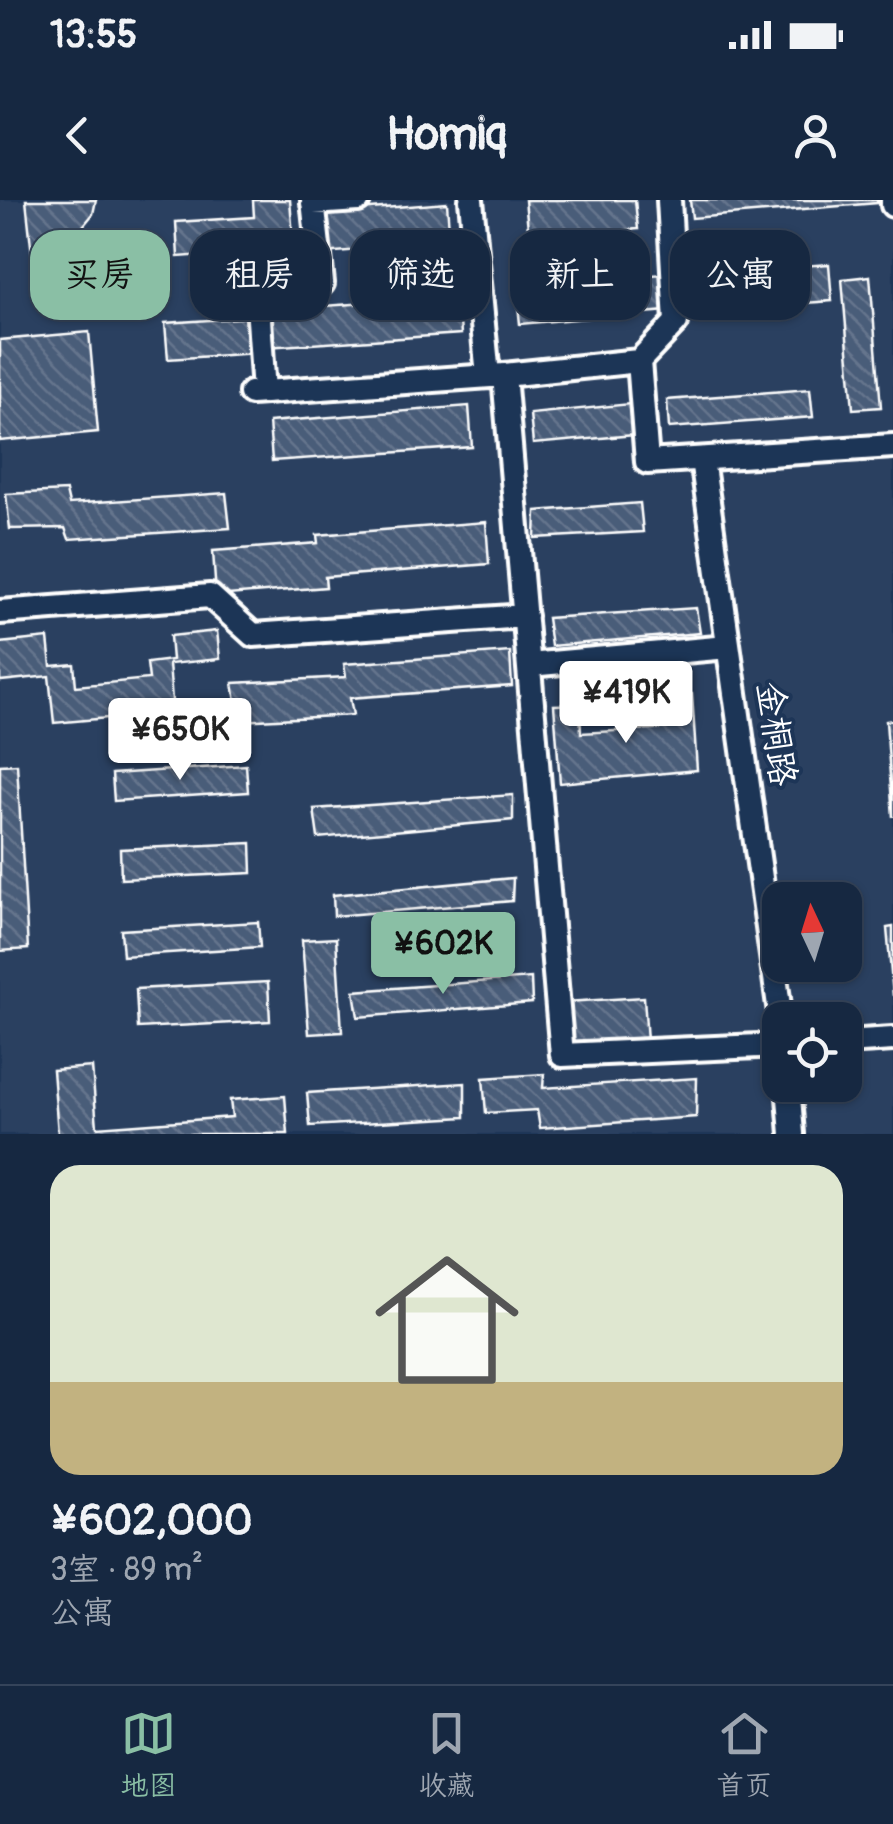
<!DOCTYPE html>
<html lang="zh">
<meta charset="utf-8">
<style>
body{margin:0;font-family:Pangolin,"LXGW WenKai TC",sans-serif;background:#1f3048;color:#f1f3f6;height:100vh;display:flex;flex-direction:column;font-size:38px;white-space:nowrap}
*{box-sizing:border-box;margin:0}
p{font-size:32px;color:#9ea6b1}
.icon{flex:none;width:55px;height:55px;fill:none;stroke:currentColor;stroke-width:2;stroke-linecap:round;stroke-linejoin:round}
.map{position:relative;height:934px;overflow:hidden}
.drawer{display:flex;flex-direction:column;background:#162841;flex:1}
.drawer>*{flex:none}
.top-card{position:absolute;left:30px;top:30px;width:835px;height:90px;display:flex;gap:20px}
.needle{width:65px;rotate:356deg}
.buttons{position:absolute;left:762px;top:682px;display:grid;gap:20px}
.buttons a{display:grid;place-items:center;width:100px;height:100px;border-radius:20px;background:#162841;box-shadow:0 2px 8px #0004,0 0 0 2px #35445a;font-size:50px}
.price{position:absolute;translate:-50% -85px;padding:0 22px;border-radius:10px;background:#fff;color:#222;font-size:32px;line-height:65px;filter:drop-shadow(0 2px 5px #0008)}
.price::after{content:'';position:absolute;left:50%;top:60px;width:30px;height:22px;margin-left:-15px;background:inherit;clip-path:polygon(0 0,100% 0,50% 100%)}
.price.selected{background:#8abfa5;color:#111}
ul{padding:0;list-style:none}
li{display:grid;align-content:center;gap:20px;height:530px;padding:0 50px}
li span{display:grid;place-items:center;height:310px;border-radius:30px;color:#555}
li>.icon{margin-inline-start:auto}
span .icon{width:180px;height:180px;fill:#fffc;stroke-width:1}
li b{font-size:42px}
.tag{padding:0 35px;border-radius:30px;background:#162841;box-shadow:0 2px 8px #0004,0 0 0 2px #35445a;font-size:35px;line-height:90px}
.tag.selected{background:#8abfa5;color:#111}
.status{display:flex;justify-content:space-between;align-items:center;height:70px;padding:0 50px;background:#162841;direction:ltr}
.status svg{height:28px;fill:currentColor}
header{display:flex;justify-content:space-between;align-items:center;height:130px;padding:0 50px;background:#162841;font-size:45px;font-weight:700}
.dock{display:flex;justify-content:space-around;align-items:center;height:140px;border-top:2px solid #35445a;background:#162841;font-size:28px;color:#9ea6b1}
.dock a{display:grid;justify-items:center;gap:5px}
.dock .selected{color:#8abfa5}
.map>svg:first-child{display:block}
</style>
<div class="status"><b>13:55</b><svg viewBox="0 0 49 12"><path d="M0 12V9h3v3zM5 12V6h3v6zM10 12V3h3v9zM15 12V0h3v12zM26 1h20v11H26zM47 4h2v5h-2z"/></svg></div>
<header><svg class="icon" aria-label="back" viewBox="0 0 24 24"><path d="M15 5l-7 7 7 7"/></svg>Homiq<svg class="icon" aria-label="person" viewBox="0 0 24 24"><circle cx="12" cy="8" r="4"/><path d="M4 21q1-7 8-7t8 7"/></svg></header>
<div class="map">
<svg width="893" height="934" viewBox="0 0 893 934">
<defs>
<pattern id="building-back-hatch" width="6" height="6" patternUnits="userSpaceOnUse" patternTransform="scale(2.5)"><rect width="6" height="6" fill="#4a5d79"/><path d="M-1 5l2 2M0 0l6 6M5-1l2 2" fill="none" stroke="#65758d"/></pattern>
</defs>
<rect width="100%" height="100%" fill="#1d3557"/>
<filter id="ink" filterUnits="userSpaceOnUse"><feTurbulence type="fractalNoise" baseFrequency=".01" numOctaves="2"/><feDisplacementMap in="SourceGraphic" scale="20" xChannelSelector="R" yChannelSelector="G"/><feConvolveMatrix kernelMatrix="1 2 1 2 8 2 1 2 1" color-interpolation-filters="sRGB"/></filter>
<g filter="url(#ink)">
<!-- built -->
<path fill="#2a4161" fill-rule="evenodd" d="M0,0h893v934h-893zM780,700h65v65h-65zM780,820h65v65h-65z"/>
<!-- building -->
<path fill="url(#building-back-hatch)" stroke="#fff" stroke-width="2.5" d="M26,0h70l-3,14 -19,23 -42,18z
M253,0h37l4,49 -116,8 -2,-35 78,-5z
M525,0h110l3,29 -109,9z
M690,0h187v3l-185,15z
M447,3l3,40 -127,10 -4,-40z
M829,64l3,37 -141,10 -3,-37z
M663,74l3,37 -146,13 -4,-38z
M870,76l11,131 -28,2 -11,-130z
M458,97l3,37 -195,13 -3,-37z
M254,117l2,36 -88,6 -3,-36z
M89,132l9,100 -98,9v-101z
M810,189l3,28 -144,11 -2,-28z
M630,204l4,31 -101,9 -3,-30z
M469,206l3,41 -200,14 -3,-39z
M66,291l3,13 157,-11 4,35 -161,11 -4,-11 -55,1 -4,-35z
M640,303l3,29 -108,6 1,-27z
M486,322l3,42 -164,13 1,10 -110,9 -3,-45 105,-8 -1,-8z
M696,408l4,25 -149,13 -4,-28z
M217,431l3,28 -51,5 4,48 -119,11 -5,-47 -49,5v-38l48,-5 3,28 23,-2 2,22 73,-7 -2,-16 25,-3 -2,-24z
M510,452l2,34 -162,12 3,17 -114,6 -6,-38 113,-6 -2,-13z
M692,494l5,76 -137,13 -6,-78 26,-1 1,29 86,-5 -2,-32z
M893,520v97l-7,-96z
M17,564l11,185 -28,2v-186z
M246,565l2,27 -134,9 -2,-27z
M513,595v25l-195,18 -4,-29z
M251,643l1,30 -131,6 -1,-30z
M513,678l-1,23 -178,15 -1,-21z
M258,722l2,25 -137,9 -2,-26z
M893,727v69l-6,-68z
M336,738l6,94 -33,2 -7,-94z
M531,778l1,25 -174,14 -4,-26z
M268,782l2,39 -132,7 -2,-39z
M644,797l3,44 -81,5v-44z
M92,867l5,60 135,-10 -2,-17 55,-4 3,38h-230l-5,-64z
M544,874l-1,14 154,-10 -1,39 -156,11 -3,-18 -51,3 -3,-35z
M465,883v34l-155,9 -3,-33z"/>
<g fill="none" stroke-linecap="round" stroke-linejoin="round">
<!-- minor casing -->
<g stroke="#fff" stroke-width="30">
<path id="minor" d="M471,0l17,176
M669,0l7,122 -37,39 8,101 246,-16
M893,0v5
M313,3l45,-3
M504,175l135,-14
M264,192l-7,-102 65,-7 -9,-83
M251,193l253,-18 58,680 218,-10
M702,259l79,561
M0,412l210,-16 43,39 272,-19
M529,465l199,-18
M845,842l48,-3
M788,885l4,49"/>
</g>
<!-- minor -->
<use href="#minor" stroke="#1d3557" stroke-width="22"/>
</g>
</g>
<g text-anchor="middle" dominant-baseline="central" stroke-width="8" stroke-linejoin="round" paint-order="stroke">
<!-- street labels -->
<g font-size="35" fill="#fff" stroke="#1d3557">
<text transform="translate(776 534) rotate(82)">金桐路</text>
</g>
</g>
</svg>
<div class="buttons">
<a><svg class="needle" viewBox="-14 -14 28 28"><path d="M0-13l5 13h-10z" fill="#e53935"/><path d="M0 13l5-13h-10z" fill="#9ea6b1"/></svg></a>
<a><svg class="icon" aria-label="locate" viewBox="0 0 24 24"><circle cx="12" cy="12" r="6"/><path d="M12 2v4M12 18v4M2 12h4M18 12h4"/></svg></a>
</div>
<b class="price" style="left:626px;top:546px">¥419K</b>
<b class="price" style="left:180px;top:583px">¥650K</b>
<b class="price selected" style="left:443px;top:797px">¥602K</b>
<div class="top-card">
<a class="tag selected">买房</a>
<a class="tag">租房</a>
<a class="tag">筛选</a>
<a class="tag">新上</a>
<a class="tag">公寓</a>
</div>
</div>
<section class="drawer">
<ul>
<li><span style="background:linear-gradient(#dfe7d0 70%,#c2b280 0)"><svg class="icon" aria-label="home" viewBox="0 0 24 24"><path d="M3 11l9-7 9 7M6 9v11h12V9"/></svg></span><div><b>¥602,000</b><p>3室 · 89 m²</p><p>公寓</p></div></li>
</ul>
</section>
<nav class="dock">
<a class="selected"><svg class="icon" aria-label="map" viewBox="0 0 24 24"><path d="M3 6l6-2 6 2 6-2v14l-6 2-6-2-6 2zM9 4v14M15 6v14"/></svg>地图</a>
<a><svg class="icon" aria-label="saved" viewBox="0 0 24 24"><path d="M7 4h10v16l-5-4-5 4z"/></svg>收藏</a>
<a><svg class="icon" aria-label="home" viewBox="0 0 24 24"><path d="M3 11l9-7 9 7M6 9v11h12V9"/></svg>首页</a>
</nav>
